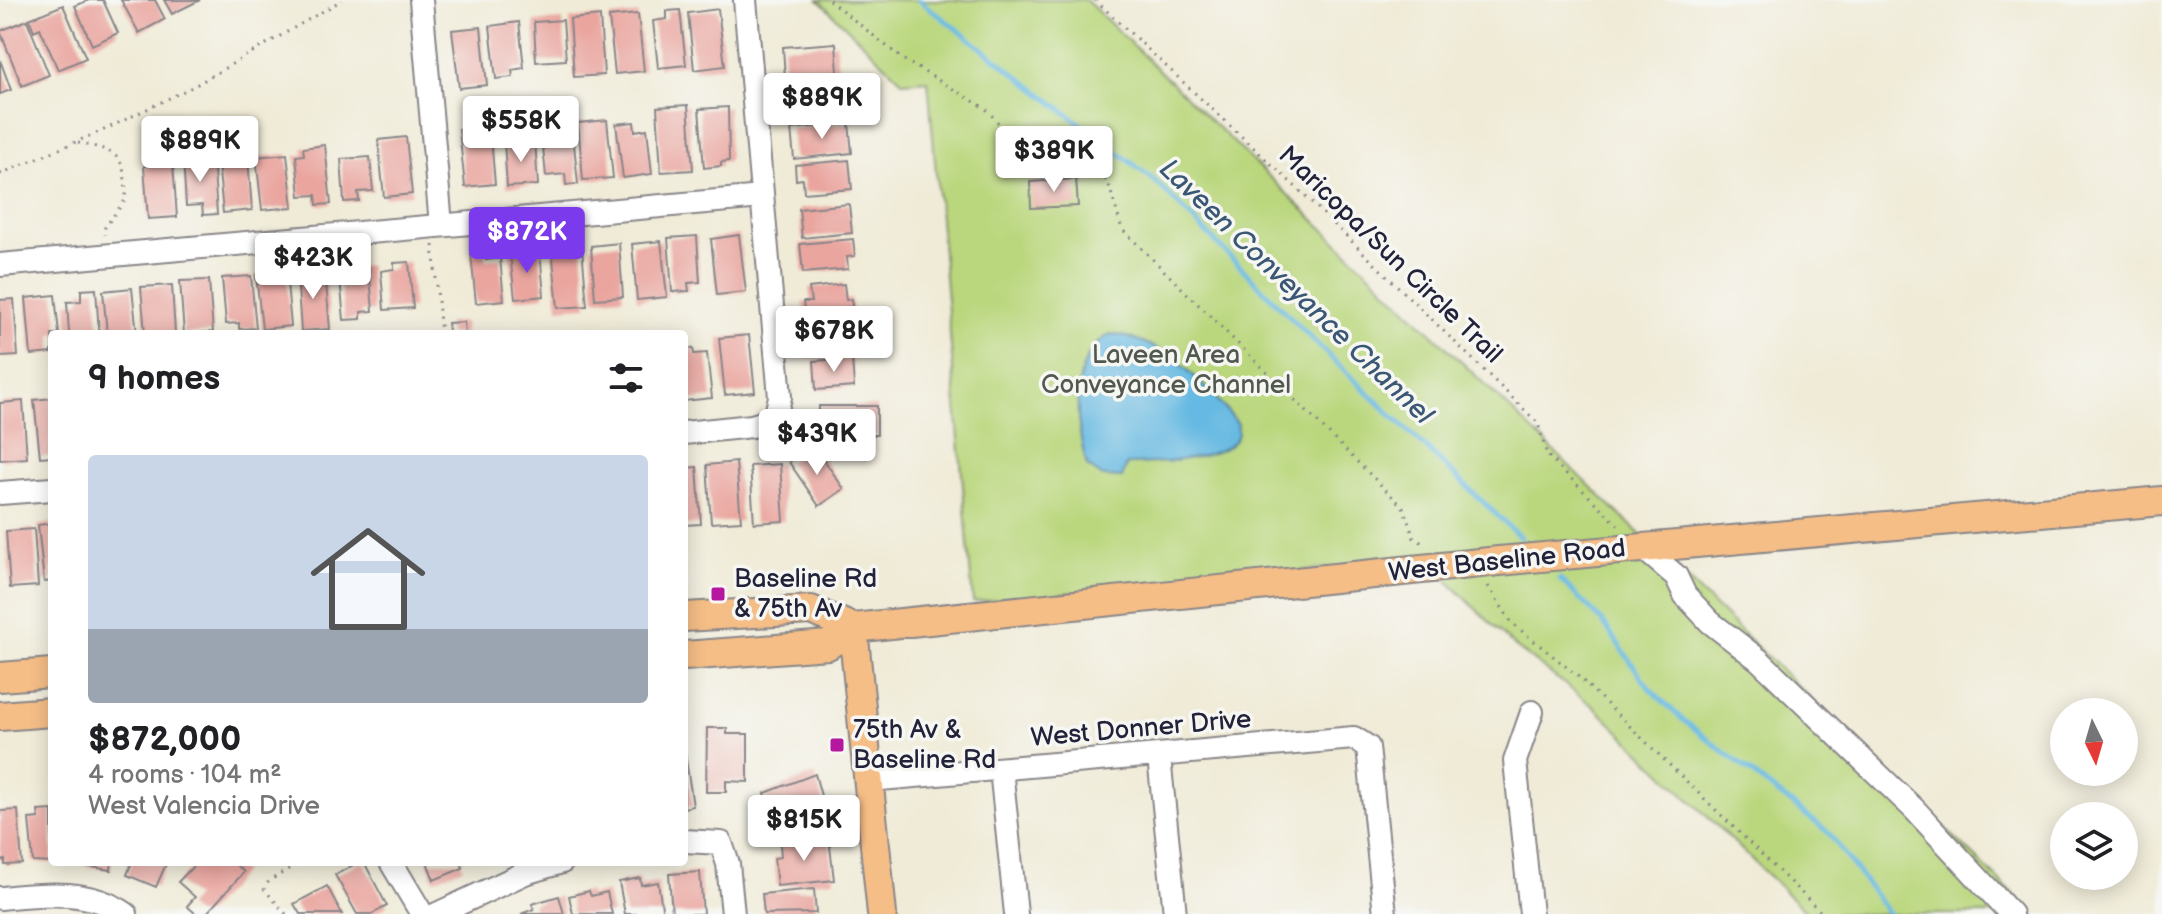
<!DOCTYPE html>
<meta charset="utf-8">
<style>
body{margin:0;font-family:"Balsamiq Sans",sans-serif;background:#f6f6f6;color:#202124;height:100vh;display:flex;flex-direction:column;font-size:30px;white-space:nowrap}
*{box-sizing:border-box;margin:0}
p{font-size:26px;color:#757577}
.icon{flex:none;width:44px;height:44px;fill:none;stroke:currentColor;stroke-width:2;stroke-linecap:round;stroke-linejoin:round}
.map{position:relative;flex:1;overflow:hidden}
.drawer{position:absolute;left:48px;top:330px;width:640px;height:536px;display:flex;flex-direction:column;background:#fff;border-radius:8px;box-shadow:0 4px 20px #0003}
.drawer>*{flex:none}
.needle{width:52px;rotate:175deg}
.buttons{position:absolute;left:2050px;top:698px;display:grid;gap:16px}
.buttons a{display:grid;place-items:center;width:88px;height:88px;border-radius:50%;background:#fff;box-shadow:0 4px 20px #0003;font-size:40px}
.price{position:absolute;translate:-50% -68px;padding:0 18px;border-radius:8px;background:#fff;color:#222;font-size:26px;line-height:52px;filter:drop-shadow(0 2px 4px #0008)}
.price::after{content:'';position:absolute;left:50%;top:48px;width:24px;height:18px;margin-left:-12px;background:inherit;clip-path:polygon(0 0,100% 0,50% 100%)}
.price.active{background:#7c3aed;color:#fff}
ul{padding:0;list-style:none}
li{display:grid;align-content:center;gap:16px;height:424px;padding:0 40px}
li+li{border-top:2px solid #e0e0e0}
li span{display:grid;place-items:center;height:248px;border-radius:8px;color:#555}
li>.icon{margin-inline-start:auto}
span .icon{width:144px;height:144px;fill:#fffc;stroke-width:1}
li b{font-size:34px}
h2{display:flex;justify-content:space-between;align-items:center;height:96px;padding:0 40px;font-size:34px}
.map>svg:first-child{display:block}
</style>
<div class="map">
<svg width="2162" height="914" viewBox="0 0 2162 914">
<rect width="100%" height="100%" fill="#f6f6f2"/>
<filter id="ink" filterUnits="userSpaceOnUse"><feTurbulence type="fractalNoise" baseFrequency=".0125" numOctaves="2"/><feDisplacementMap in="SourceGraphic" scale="16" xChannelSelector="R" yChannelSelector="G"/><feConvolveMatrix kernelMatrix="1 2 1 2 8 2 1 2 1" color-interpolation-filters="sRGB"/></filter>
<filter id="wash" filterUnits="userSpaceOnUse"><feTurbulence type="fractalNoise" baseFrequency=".006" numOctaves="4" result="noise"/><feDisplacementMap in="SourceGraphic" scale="32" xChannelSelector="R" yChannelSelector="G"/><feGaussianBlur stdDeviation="1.8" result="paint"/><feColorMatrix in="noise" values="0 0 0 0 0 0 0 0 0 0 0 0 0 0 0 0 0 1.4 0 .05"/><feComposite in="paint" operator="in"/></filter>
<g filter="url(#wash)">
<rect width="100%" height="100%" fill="#f0ebd7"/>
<!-- green -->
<path fill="#bad77d" stroke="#6e7c5c" stroke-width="2" d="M818,0h268l948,914h-226l-215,-208 -80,-61 -88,-86 -452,43 -45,-522 -25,2z"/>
<!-- water -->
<path fill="#66b9e2" stroke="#446e8e" stroke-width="2" d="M1111,334c56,6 93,49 127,90 -1,4 1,9 -1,13 -10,22 -88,28 -110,27l-5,14 -19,-1 -16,-11c-11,-41 -21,-109 24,-132z"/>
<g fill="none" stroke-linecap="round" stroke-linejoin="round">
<!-- stream -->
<path stroke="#66b9e2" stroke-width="5" d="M919,0l236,181 170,171 196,186
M1560,579l42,42 48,68 33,31 145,112 61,82"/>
</g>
<g id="blocks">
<!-- building -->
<path fill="#eaa59f" d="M89,0h14l15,33 -26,12 -17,-39z
M121,0h34l10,19 -26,14z
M164,0h36l-28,14z
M63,5l23,53 -28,12 -18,-42 -6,3 -5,-12z
M718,9l7,57 -31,4 -6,-57z
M680,10l6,55 -28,3 -5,-47 14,-2v-8z
M638,14l6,57 -29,3 -6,-57z
M600,16l4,59 -30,2 -4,-58z
M27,20l22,55 -27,11 -22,-55z
M563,20l3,40 -30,2 -2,-40z
M519,22l5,46 -12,2 1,7 -17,2 -6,-53z
M481,27l6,58 -28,3 -7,-58z
M836,43l2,30 -53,5 -2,-31z
M0,60l11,30 -11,4z
M840,82l2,31 -45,3 -1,-15 -11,1 -1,-15z
M688,105l5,65 -32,2 -4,-65z
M728,107l1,54 -8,1v4l-17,2 -5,-59z
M607,120l6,58 -30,2 -5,-57z
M634,122l1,9 12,-2 5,45 -29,4 -7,-54z
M849,123l3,30 -58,6 -3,-30z
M572,124l6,60 -12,1 -1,-11 -19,2 -5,-48z
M490,126l5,58 -30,3 -6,-58z
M406,137l6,57 -28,3 -6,-57z
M535,140l3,45 -31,2 -3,-45z
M325,145l6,59 -14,1 -1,-10 -16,1 -4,-40 8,-1 -1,-7z
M287,154l6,53 -31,3 -6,-53z
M213,156l4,58 -14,1 -1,-10 -16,1 -3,-48z
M370,157l3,34 -15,1 1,9 -15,1 -3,-43z
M248,158l4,52 -29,3 -5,-52z
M849,160l3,29 -48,4 -1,-14 -7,1 -1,-15z
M173,164l4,53 -29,2 -4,-53z
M1076,179l2,27 -47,2 -1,-26z
M849,204l3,29 -50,5 -3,-29z
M739,235l7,57 -29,3 -6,-56z
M697,236l3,46 -12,1 1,8 -17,1 -4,-54z
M853,239l2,17 -8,1 1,12 -45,4 -3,-29z
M661,241l6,56 -30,3 -5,-56z
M619,243l4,54 -28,2 -4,-53z
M582,247l5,59 -29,2 -6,-58z
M540,251l4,45 -29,3 -5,-46z
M485,252l1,8 14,-2 4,42 -28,3 -5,-49z
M409,262l4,46 -29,2 -3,-39 13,-2v-6z
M369,266l4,45 -12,1v7l-17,1 -5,-52z
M325,271l5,58 -29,2 -4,-58z
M286,272l5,54 -29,3 -6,-54z
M251,276l5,52 -17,1v-6l-13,1 -4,-46z
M209,280l4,52 -29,2 -4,-53z
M844,284l2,16 5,-1 2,13 -48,5 -2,-15h8l-2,-14z
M172,285l3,49h-30l-4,-47z
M132,288l5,46h-30l-4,-43z
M96,289l3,45h-30l-2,-32 14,-1v-11z
M55,295l4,39h-7v19l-21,2 -5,-57z
M14,299l4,57 -18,1v-57z
M464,322l1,12h-16l-1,-11z
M856,324l2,29 -51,3 -1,-16h6v-14z
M749,335l6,57 -30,3 -6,-57z
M693,348l1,6 13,-1 5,45 -28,3v-52z
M852,358l2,29 -38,3 -2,-29z
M52,398v58l-12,1 -6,-57z
M23,401l4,57 -27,2v-57z
M819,406h58v29h-58z
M817,450l27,39 -25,17 -30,-44 12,-8 4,4z
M736,462l5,59 -30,2 -4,-58z
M780,464l4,57 -30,2 -4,-57z
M697,467l4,57 -17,1v-57z
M52,523v58l-8,1 -6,-57z
M34,529l4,57 -28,2 -4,-57z
M707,728h20v6h21v48l-22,-1v11h-20z
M684,746l9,60 -9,2z
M815,774l11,40 -47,18 -14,-39z
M18,810l4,54 -17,1v-5l-5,1v-50z
M52,810v53l-19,-1 -4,-43 10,-1 -1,-7z
M829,838l5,42 -57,6 -3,-28 7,-1 -1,-13z
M84,862h28l-1,8 -27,-4z
M132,862h35l-11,25 -29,-12z
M197,862h36l11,10 -38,42h-10l-9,-8 8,-9 -17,-15z
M359,862h5l23,44 -15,8h-15l-22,-39z
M427,862h34l2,6 -29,12z
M700,872l3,42h-31l-3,-40z
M640,878l1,7 17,-3 5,32h-38l-6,-32z
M327,886l15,28h-42l-6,-10z
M814,889l2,24 -52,1 -2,-20z
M589,891l2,5 16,-4 5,22h-39l-4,-18z
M559,896l5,18h-43l13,-5 -2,-5z"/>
</g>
</g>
<g filter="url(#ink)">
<use href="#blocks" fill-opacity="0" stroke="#898689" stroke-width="2"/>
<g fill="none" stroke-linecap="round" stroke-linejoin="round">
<!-- minor casing -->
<g stroke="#898689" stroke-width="26">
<path id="minor" d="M421,0l20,225
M0,265l762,-68
M684,433l68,-7 23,-7 5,-22 -35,-397
M0,493l52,-4
M1643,548l33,28 9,19 25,27 49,38 156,150 96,104
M1159,757l16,157
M1001,769l15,145
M869,780l485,-42 14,9 17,167
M684,841l37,2 7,21 5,50
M391,862l31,52
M0,898c43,-4 88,-10 126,16
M437,914l88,-41 37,-11
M1531,914l-16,-153 17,-49"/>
</g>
<!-- major casing -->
<g stroke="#898689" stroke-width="32">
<path id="major" d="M684,617l127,-7 42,18 646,-67 663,-60
M853,628l29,286
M684,656l144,-11 25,-17
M0,677l52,-4
M0,716l52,-4"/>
</g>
<!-- path -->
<path stroke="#898689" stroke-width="3" stroke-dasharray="2 6" stroke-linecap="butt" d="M829,0l75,60 81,48 19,21 58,10 46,43 14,47 281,278 11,31 12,7
M1095,0l204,190 239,233 9,32 72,71
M78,143c42,8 47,13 48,56l-21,28v8
M0,174l104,-44 92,-45 146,-85
M433,245l8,89
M1488,586l24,37 67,54 244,237
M286,914l-22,-25 5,-8 32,-19"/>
<!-- minor -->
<use href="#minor" stroke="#fff" stroke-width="22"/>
<!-- major -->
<use href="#major" stroke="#f6be87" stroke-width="28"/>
</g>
</g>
<!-- markers -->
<g fill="#b5179e" stroke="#f6f6f2" stroke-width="3">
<rect x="710" y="586" width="16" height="16" rx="4"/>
<rect x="829" y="737" width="16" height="16" rx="4"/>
</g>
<g text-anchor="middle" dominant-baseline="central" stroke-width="7" stroke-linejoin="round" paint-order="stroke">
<!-- street labels -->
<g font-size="26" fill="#22223b" stroke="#f6f6f2">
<text transform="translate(1390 255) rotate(44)">Maricopa/Sun Circle Trail</text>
<text transform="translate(1507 561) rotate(-6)">West Baseline Road</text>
<text transform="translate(1141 729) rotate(-5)">West Donner Drive</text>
</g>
<!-- park labels -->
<g font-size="26" fill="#50584f" stroke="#f6f6f2">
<text x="1166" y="355">Laveen Area<tspan x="1166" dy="30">Conveyance Channel</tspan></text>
</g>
<!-- poi labels -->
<g font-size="26" fill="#22223b" stroke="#f6f6f2" text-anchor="start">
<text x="734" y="579">Baseline Rd<tspan x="734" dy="30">&amp; 75th Av</tspan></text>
<text x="853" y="730">75th Av &amp;<tspan x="853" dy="30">Baseline Rd</tspan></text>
</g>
<!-- water labels -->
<g font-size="28" font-style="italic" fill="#3a5775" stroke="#f6f6f2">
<text transform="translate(1296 292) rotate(44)">Laveen Conveyance Channel</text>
</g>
</g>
</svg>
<div class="buttons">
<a><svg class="needle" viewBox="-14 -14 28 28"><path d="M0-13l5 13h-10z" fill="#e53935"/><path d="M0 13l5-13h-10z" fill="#757577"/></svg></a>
<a><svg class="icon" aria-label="layers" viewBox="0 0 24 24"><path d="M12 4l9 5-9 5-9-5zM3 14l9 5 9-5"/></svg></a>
</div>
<b class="price" style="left:822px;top:141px">$889K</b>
<b class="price" style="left:521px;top:164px">$558K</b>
<b class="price" style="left:200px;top:184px">$889K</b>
<b class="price" style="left:1054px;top:194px">$389K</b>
<b class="price active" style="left:527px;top:275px">$872K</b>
<b class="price" style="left:313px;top:301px">$423K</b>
<b class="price" style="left:834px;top:374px">$678K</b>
<b class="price" style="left:817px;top:477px">$439K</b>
<b class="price" style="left:804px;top:863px">$815K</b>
<section class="drawer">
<h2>9 homes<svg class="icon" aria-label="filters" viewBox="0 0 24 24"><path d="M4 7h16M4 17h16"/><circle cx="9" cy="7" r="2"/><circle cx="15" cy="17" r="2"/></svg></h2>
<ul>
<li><span style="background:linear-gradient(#c9d6e8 70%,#9aa5b1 0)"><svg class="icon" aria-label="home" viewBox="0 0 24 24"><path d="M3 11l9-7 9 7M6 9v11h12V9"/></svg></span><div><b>$872,000</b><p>4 rooms · 104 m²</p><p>West Valencia Drive</p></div></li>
</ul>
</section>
</div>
